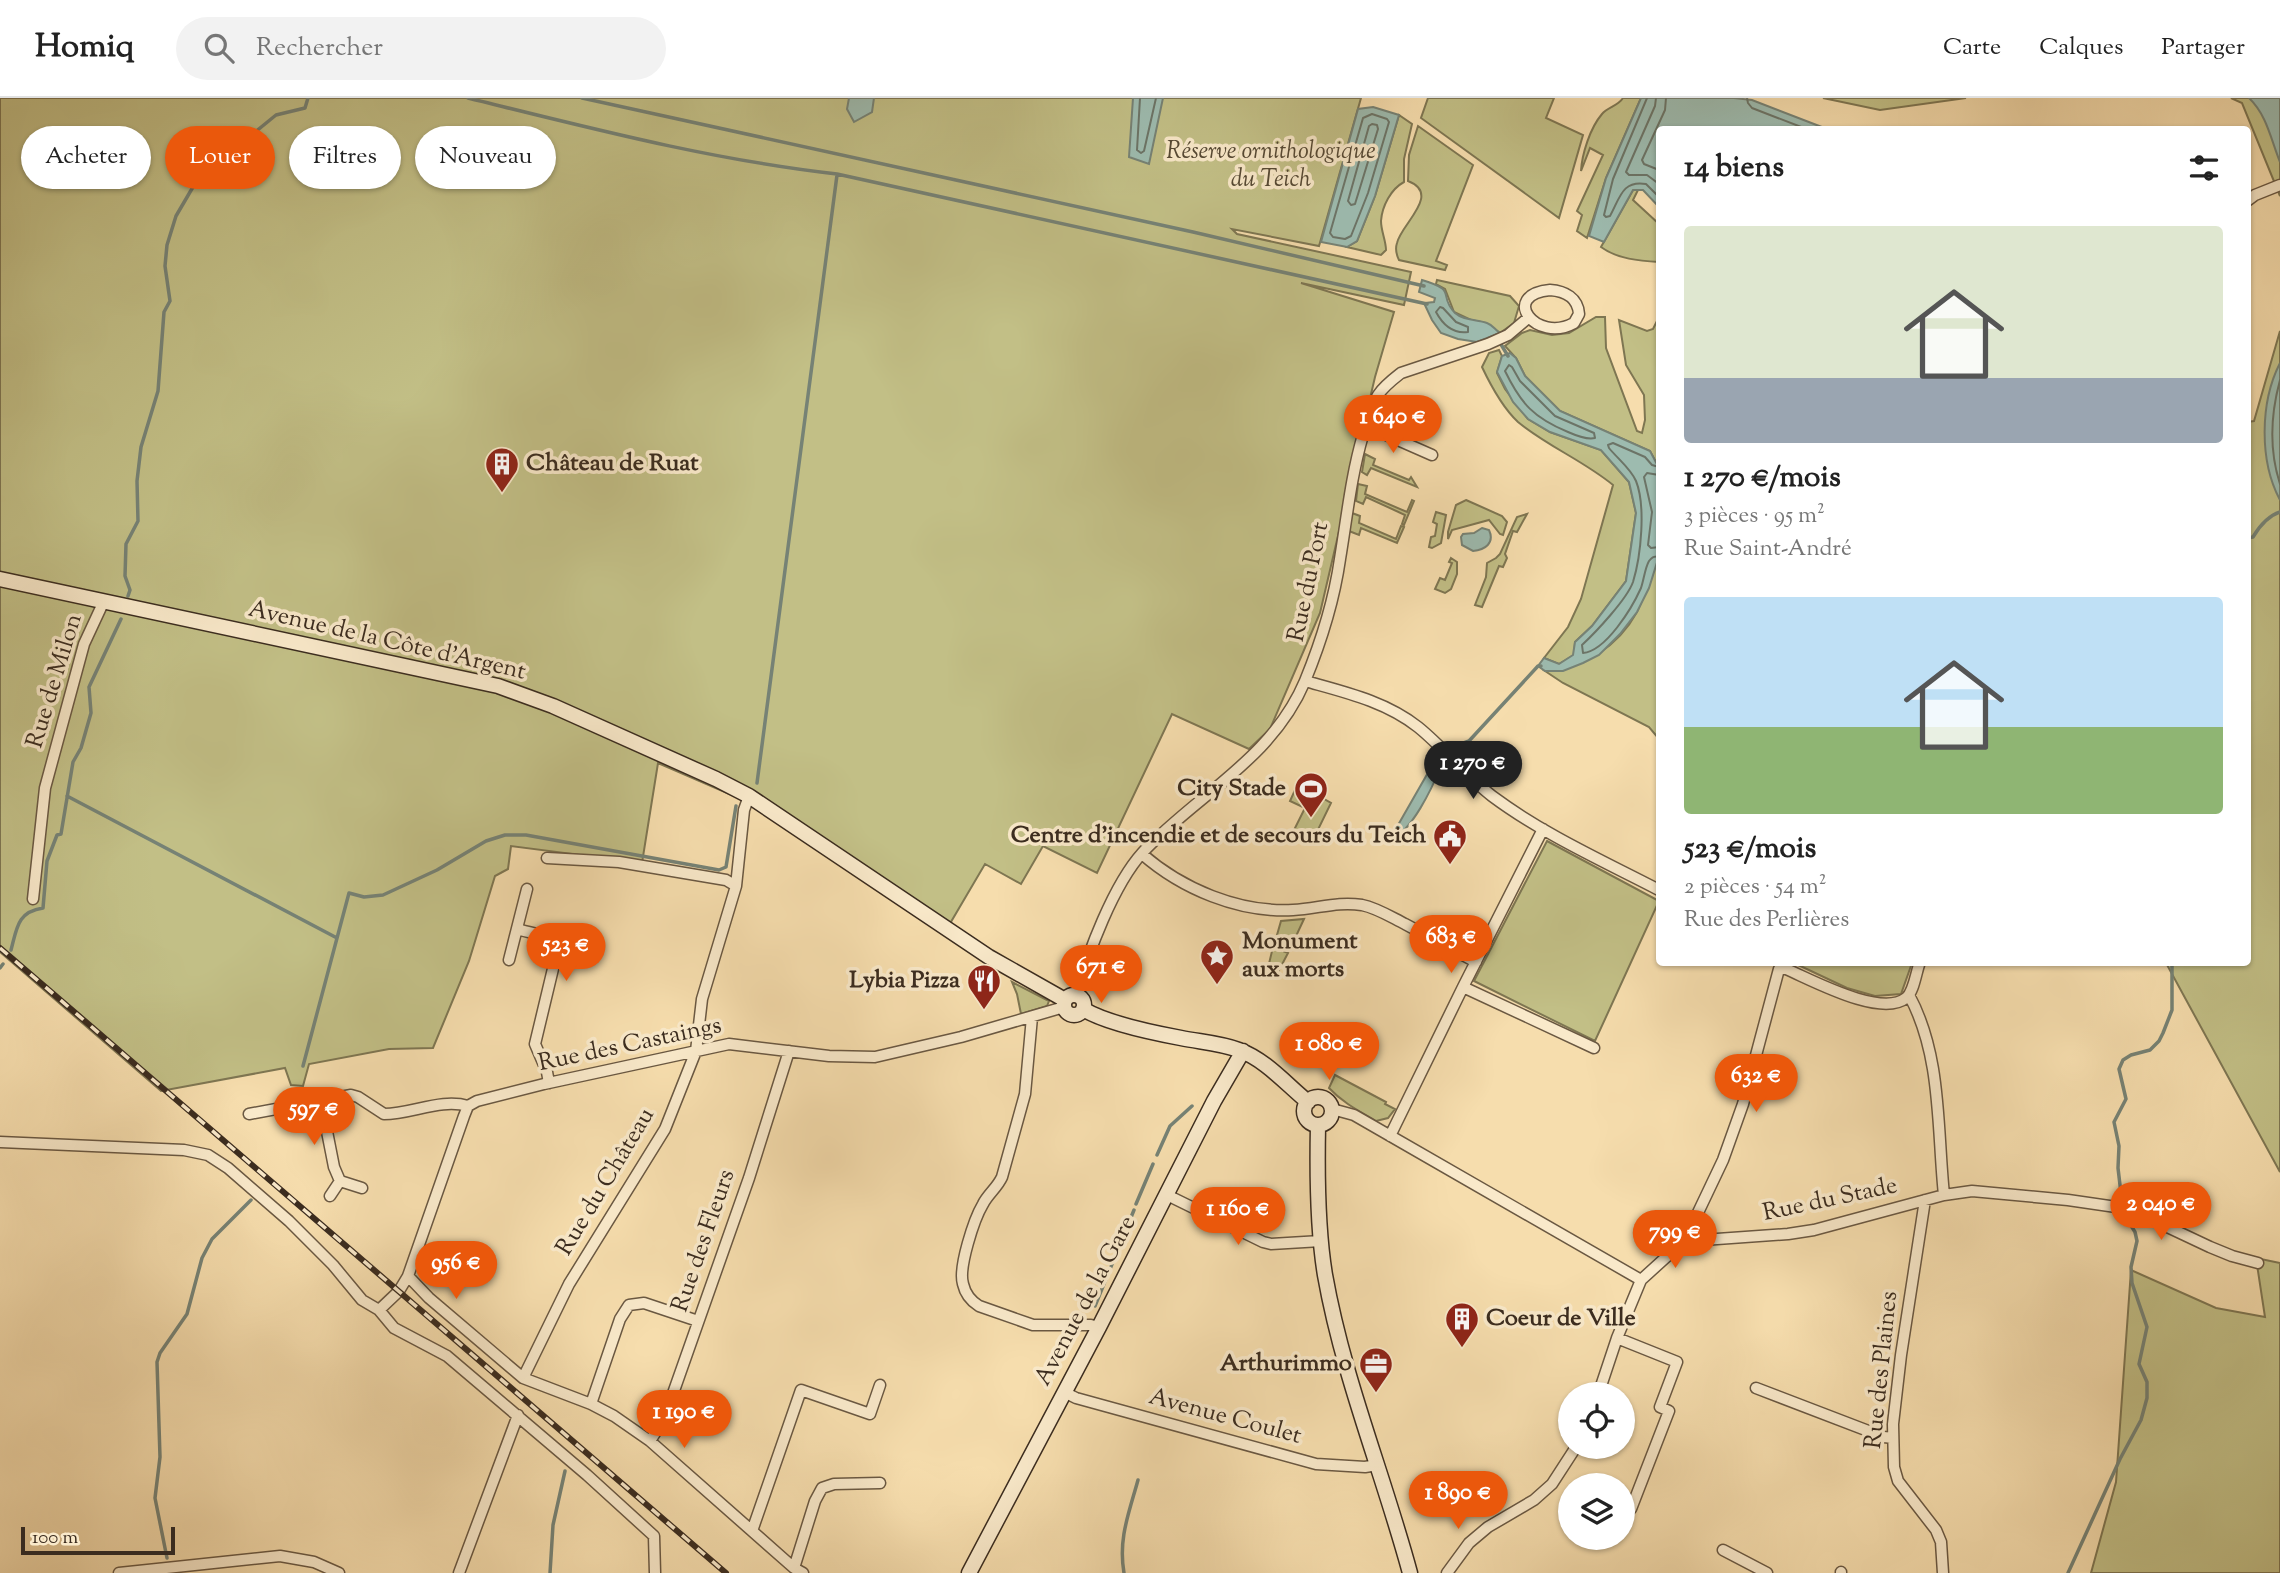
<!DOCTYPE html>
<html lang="fr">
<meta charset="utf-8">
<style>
body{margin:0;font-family:"Sorts Mill Goudy",serif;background:#f2f2f2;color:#222;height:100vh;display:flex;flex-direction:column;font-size:26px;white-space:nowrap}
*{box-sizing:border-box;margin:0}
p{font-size:23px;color:#767676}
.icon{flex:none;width:38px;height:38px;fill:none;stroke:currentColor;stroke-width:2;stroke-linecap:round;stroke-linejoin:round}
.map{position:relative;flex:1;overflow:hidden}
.side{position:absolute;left:1656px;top:28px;width:595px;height:840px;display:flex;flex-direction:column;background:#fff;border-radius:7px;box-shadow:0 2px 5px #0004}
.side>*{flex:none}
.top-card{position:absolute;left:21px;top:28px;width:665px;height:63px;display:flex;gap:14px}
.fabs{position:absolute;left:1558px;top:1284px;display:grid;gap:14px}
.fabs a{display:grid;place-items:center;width:77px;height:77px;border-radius:50%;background:#fff;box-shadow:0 2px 5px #0004;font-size:35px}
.scale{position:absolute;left:21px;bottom:18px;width:154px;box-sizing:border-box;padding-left:7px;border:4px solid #3b2c1f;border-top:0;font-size:19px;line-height:24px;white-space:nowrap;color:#3b2c1f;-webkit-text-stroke:5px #f9e9ca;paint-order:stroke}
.price{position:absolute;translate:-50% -60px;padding:0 16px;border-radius:24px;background:#ea580c;color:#fff;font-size:23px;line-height:46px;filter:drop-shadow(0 2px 4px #0008)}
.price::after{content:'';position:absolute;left:50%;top:42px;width:21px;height:16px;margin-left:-10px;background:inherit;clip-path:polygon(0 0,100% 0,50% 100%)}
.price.selected{background:#222;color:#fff}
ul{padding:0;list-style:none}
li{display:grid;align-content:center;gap:14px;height:371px;padding:0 28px}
li span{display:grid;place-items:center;height:217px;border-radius:7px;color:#555}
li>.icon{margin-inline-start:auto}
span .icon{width:126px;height:126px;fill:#fffc;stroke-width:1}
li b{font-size:30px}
h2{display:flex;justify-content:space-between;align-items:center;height:84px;padding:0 28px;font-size:30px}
.pill{padding:0 24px;border-radius:32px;background:#fff;box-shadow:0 2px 5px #0004;font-size:24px;line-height:63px}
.pill.selected{background:#ea580c;color:#fff}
header{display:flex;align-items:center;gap:42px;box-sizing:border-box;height:98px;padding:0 35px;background:#fff;border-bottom:2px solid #e0e0e0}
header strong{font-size:33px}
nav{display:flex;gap:38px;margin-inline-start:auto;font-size:24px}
.search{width:490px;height:63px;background:#f2f2f2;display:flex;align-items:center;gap:18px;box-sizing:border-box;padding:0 24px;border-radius:38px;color:#767676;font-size:26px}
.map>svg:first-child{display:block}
</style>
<header>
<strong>Homiq</strong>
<div class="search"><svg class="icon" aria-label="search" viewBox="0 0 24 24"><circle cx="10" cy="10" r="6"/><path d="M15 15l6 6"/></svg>Rechercher</div>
<nav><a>Carte</a><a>Calques</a><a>Partager</a></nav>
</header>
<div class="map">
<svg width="2280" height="1475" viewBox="0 0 2280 1475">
<rect width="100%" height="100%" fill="#f6ddad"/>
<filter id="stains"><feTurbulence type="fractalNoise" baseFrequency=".00286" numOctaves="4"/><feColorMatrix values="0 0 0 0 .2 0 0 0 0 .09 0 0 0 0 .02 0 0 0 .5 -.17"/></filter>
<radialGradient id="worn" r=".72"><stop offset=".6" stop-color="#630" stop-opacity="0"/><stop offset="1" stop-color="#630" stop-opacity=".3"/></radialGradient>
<!-- green -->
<path fill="#c2bf86" stroke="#7e7652" stroke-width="2" d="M0,0h1361l-42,148 -87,-17 5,5 174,38 -7,33 -103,-22 93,29 -19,65 -55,236 -50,116 -21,20 -77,-35 -75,159 -54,-27 -22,38 -36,-20 -40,68 -204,-133 -83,-36 -16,100 -131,-17 -3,23 -13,7 -26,85 -36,87 -44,1 -80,15 -6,22 -12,-1 -6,-17 -124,23 -161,-139z
M1428,0h126l-8,20 37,17 -24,83 -138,-100z
M1623,0h18l-35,80 -19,60 -10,-7 5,-16 -5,-4 26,-56 -13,-7 -9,23c1,-17 9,-43 21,-57 6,-7 16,-8 21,-16z
M1823,0h143l-86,12z
M2231,0h49v98l-38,-93z
M1399,17l13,9 -8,35v23c-13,7 -22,24 -23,39 0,10 5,20 5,29l-5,5 -34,-8 10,-6 18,-45z
M1418,28l55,39 -37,96 11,4 -2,5 -46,-10c-3,-6 -4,-11 -2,-17 4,-19 45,-49 11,-62l1,-26z
M1633,92h5l-5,10 26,24v38c-19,-1 -42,-3 -58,-15z
M1437,182l73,16 9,10 -5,17 -14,10 -14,-10 -15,-3 -17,-8 -9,-23 -9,-5z
M1596,219h9l1,31 31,83 5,2 3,-13 -1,-25 -18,-30 -7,-45 28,11 6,-2 6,-12v151l-9,-17 -90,-40 -35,-35 -9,-18 -11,-12 17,-13 8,-3 22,5 17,-2z
M2280,233v841l-114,-209 81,-1v-540l7,-1z
M1499,252l3,6 -5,17 8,16 23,30 22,13 51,18 28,32 7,31 -10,68 -34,45 -17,16 -1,13 -15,9 -15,-6 24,-31 13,-28 32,-114c-29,-24 -66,-39 -95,-63 -15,-14 -27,-36 -36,-55l7,-14z
M1365,356l10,5 -2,6 36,15 2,-3 6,10 -46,-19 -4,7 -5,-3z
M1358,386l9,2 -2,8 42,18 5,-12 2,1 -10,24 -2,-1 3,-9 -39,-18 -3,7 -7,-3z
M1466,402l36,16 5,6 -4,13 -3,-1 -11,-14 -37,10 -4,9v-7l8,-27z
M1436,414l10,3 -5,28 -9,5 -3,-1 2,-10 4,-1 2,-12 -4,-2z
M1352,415l8,3 -1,7 37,16 5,-13 3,1 -7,16 -36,-15 -2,7 -10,-4z
M1527,416l-10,18 -4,-1 -8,23 2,4 -4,9 -4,-1 -17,41 -7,-2 11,-28 1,-14 9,-5 4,-4 17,-37z
M1659,458v183l-10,-12 -86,-44 -18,-12c38,-1 74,-26 92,-59 9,-18 15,-38 22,-56z
M1451,460l6,4v12l-6,15 -6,4 -10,-4 5,-11 5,2 7,-17 -3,-1z
M1301,688l30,17 -18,37 -19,-10 11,-22 -15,-7 5,-11 3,1z
M1547,743l112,60 -64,140 -121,-60z
M1304,821l-14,30 -15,-7 6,-21z
M1273,849l15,6 -12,23 -9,-4z
M1794,865h118l-11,31 -26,2 -28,-8z
M1012,884l37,19 -2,5 -26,8 -4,-20z
M1335,977l51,27 -1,2 10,5 -7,9 -12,3c-17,-10 -33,-18 -47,-33z
M2256,1160l24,5v310h-189l25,-91 15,-212 85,38 49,9z"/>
<!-- water -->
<path fill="#9dbbaf" stroke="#768275" stroke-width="2" d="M849,0h25l-2,14 -18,10 -7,-13z
M1133,0h30l-14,66 -20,-7z
M1641,0h93l18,2 75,29 -168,1v77l-16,-17h-10l-29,52 -15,-6 17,-58z
M2249,0h31v64c-9,-22 -13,-47 -31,-64z
M1373,9l26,8 -24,81 -18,45 -10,6 -26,-5 37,-133z
M1422,182c37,11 15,14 33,33 9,8 22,6 32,10 6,2 8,7 13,10l-23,9 -19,-3 -17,-6 -9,-13 -8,-17 10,-1 1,-4 -16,-6z
M1510,255l6,5 9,18 35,35 90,40 9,17v88l-10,32 -12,24 -17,22 -21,21 -16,8 -20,8h-18l-7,-5 6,-8 15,6 14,-9 2,-13 17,-16 34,-45 10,-68 -7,-31 -28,-32 -51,-18 -22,-13 -15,-17 -16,-30 5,-16z
M2280,265v137c-21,-39 -20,-98 0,-137z
M1482,430l7,2c6,13 -4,20 -16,21l-11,-6 -1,-8 2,-3 11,-1z
M1437,666l4,2c-8,20 -30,68 -51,73l39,-68z"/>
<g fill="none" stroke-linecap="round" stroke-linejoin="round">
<!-- shore -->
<path stroke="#6c7467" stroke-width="2" d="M1140,0l-3,52 4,3 3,-2 12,-53
M1647,0l-34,81 -9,36 2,2 4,-1c10,-18 12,-36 36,-32l13,13
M1656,0l-1,8 -29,66 3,3h18l12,9
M1747,0l1,5 4,5 57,22
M1372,16l15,5 2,3 -21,71 -17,43 -6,3 -12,-2 -3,-4 33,-115z
M1372,26l5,1 1,4 -23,75 -4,1 -3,-4 21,-75z
M1659,72l-15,-6 -2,-4 23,-50 1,-12
M1440,209l3,1 13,14 12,5v5c-15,2 -25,-7 -32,-20z
M1509,267l3,2 8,14 35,35 39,17 1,5c-8,2 -18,-2 -27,-6 -34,-14 -47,-28 -63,-61z
M2280,282c-9,33 -11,70 0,104
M1659,369l-7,-2 -7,-8 -32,-14 -5,2 1,3c8,10 22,21 27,33 10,25 5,75 -3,101 -6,17 -37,50 -51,63l1,8c23,-2 49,-45 58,-65 3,-9 4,-20 8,-27 4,-5 5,-4 10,-5
M1659,377l-12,-2 -3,4 8,35 -4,33 3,3 8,-1"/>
<!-- stream -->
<path stroke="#768275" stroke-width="3.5" d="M468,0c122,30 244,62 369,76l590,130
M582,0l611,134 231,54
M1499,243l9,15
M2247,440l6,-1c6,-10 15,-21 27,-25
M128,498l2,-6 -5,-14 1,-32 12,-23 -1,-40 4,-34 17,-56 6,-79 6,-11 -5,-35 2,-21 9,-29 24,-41 16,-13 23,-10 15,-19 22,-18 29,-7 3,-10
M1461,646l8,-3 69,-75h3
M757,685l80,-608
M67,698l270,142
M11,852c6,-22 6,-38 32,-42l4,-47 10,-26 4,-1 12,-72 8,-14 10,-35 -2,-26 32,-68
M0,870l3,-4
M303,968l46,-173 15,4 19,-2 54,-25 49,-29 19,-6h21l193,35 7,-3 10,-61
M1157,1057l13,-29 22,-20
M2122,1104l-4,-34 1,-22 -5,-24 12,-23 -7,-30 4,-9 8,-5 19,-5 9,-9 4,-8 9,-23v-48
M1136,1106l17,-40
M1095,1208l39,-96
M167,1460l-12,-60 5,-41 -3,-95 3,-9 27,-39 15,-56 10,-19 39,-39
M550,1475l3,-48 12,-54
M1124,1475c-6,-34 5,-60 14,-93
M2068,1475l52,-114 21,-39 6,-22v-16l-8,-18 8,-37 -15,-44 -1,-16 6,-26 -2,-9 -5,-8"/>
<!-- street casing -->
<g stroke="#6a5842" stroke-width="13">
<path id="street" d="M2247,103l8,-6 25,-10
M1550,192c15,1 28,8 29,24l-5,9c-38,21 -75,-28 -24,-33z
M1366,328l66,29
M1305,583c39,11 80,20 113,46 26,21 47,48 74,69 51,38 111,65 167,94
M1142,756c40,35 97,59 151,56 24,-1 44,-9 69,-5 15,3 29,12 43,19 24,13 47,25 71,38
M547,760l72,4 107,18 10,6
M33,801l12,-111 39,-144 20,-43
M517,831c8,3 31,6 37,11 3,3 3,9 3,12l-22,92 12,28 2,11
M509,862l18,-71
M1779,871h7c26,11 95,49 120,29 8,-6 10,-26 14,-36
M1463,889l131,61
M1076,897c12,-42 37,-110 67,-143 55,-58 129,-93 162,-171 16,-39 29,-80 35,-122 7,-42 11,-83 23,-124 4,-14 8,-28 15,-40 6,-9 14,-15 23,-22l87,-29 20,-9 20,-17
M1909,897c33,61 28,133 35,200
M1032,919l-7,77 -23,83c-5,11 -14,17 -19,27 -9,15 -25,64 -20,80 2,9 8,17 16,22l54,19h58l8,2
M321,1003l13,66 6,14
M1332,1011l22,6 287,165
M249,1016l102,-19 7,2 26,17c28,0 57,-16 84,-8
M1390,1038l73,-149 80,-158
M0,1044l184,8 24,5 20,13 61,53 44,44 29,35 17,10 15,18 53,28 140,119 67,61 1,37
M340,1083l22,7
M1167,1097l96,47 8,2 50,-3
M330,1098l10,-15
M1925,1102l-24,155 -8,69 1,43 4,14 38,49 5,12 2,31
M1685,1142l4,1 99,-7 26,-4 130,-35 28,-4 96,9 55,8 17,6 70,33 22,9 26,7
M408,1178l21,22 94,80 68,26 23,12 36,25 144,127 9,5
M379,1212l20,-19 9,-15 56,-160 4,-10 9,-5 67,-17 185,-40 100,12 46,1 86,-20 103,-30
M1617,1240l60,24 -17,45 9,4 -38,98
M523,1280l46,-94 96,-155 31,-78 6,-52 34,-113 8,-76 5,-14
M1756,1290l128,49 9,1
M1064,1294l12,6 240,66 49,3 12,-2
M1598,1297l19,-57 24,-58 44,-40 38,-80 20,-56 36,-135
M591,1306l29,-85 9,-14 15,-2 54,18
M650,1343l14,-22 85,-241 40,-127
M752,1433l49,-141 69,24 10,-29
M1723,1452l44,23
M794,1470l21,-67 7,-13 12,-4 46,-1
M119,1475l161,-17 34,6 25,11
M459,1475l59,-158
M1447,1475l22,-30 19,-16 46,-27 18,-16 24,-37
M1841,1475v-1"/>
</g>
<!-- secondary casing -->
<g stroke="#3b2c1f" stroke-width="17">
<path id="secondary" d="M0,481l498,107 55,20 163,73 33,17 240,161 76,43
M1064 907a10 10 0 1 1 20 0a10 10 0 1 1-20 0Z
M1083,911c23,14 71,24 98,29 20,4 39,5 58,12 27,10 47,34 69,52
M1304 1013a14 14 0 1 1 28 0a14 14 0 1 1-28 0Z
M1318,1028c-1,48 -1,101 7,149 18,102 58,198 85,298
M969,1475l130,-246 115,-226 29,-50"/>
</g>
<!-- street -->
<use href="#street" stroke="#f9e9ca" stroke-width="10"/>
<!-- secondary -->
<use href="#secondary" stroke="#f9e9ca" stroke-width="14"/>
<!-- rail casing -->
<g stroke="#3b2c1f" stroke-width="6">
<path id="rail" d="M0,850l726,625"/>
</g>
<!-- rail -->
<use href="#rail" stroke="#f9e9ca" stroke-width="3.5" stroke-dasharray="10" stroke-linecap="butt"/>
</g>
<!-- icons -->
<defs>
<g id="building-pin" transform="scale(1.75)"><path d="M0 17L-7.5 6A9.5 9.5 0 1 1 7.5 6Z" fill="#8f2418" stroke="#f9e9ca"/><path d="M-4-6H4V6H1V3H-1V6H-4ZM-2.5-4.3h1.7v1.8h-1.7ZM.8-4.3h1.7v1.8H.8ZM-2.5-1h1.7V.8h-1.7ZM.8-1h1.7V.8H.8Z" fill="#fff"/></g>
<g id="stadium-pin" transform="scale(1.75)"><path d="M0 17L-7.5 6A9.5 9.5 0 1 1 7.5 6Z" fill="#8f2418" stroke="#f9e9ca"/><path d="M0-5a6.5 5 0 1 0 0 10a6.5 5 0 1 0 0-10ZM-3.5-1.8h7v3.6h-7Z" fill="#fff"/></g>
<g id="civic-pin" transform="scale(1.75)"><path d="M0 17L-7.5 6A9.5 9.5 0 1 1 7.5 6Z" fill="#8f2418" stroke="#f9e9ca"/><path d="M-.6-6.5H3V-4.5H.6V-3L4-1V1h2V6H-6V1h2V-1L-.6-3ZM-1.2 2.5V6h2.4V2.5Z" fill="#fff"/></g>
<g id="sight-pin" transform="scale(1.75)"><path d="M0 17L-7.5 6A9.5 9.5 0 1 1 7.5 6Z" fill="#8f2418" stroke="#f9e9ca"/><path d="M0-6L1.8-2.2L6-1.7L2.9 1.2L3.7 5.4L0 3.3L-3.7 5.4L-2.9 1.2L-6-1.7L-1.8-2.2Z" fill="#fff"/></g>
<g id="restaurant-pin" transform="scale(1.75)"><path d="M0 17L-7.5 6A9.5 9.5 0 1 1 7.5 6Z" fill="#8f2418" stroke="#f9e9ca"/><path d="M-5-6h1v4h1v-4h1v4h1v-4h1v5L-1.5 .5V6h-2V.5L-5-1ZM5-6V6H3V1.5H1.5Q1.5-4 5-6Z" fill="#fff"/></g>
<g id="office-pin" transform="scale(1.75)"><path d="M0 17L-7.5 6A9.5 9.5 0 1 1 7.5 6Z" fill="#8f2418" stroke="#f9e9ca"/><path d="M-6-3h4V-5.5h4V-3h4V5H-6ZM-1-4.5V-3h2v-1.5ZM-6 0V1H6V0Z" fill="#fff"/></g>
</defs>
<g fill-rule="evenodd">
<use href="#building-pin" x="502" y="366"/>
<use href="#stadium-pin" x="1311" y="691"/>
<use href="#civic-pin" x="1450" y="738"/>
<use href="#sight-pin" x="1217" y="858"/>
<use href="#restaurant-pin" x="984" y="883"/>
<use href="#building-pin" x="1462" y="1221"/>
<use href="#office-pin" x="1376" y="1266"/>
</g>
<g text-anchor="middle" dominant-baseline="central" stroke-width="7" stroke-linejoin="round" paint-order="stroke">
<!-- park labels -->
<g font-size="24" font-style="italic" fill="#564934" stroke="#f9e9ca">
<text x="1271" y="54">Réserve ornithologique<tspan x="1271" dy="28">du Teich</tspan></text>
</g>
<!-- poi labels -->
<g font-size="24" font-weight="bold" fill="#3b2c1f" stroke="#f9e9ca" text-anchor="end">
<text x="526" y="366" text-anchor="start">Château de Ruat</text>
<text x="1286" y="691">City Stade</text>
<text x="1426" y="738">Centre d'incendie et de secours du Teich</text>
<text x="1242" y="844" text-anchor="start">Monument<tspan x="1242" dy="28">aux morts</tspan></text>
<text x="960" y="883">Lybia Pizza</text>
<text x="1486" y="1221" text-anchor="start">Coeur de Ville</text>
<text x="1352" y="1266">Arthurimmo</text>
</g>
<!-- street labels -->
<g font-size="24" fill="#3b2c1f" stroke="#f9e9ca">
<text transform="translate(1309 484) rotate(-78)">Rue du Port</text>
<text transform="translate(387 543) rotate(13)">Avenue de la Côte d'Argent</text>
<text transform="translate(55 583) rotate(-73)">Rue de Milon</text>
<text transform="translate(630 947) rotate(-12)">Rue des Castaings</text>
<text transform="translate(606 1084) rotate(-59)">Rue du Château</text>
<text transform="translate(1830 1102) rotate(-12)">Rue du Stade</text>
<text transform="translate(704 1143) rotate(-71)">Rue des Fleurs</text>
<text transform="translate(1086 1203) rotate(-62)">Avenue de la Gare</text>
<text transform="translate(1882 1272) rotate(-84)">Rue des Plaines</text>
<text transform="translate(1225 1319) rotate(15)">Avenue Coulet</text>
</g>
</g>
<rect width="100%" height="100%" filter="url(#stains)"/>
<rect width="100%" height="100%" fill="url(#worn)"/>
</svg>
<div class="fabs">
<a><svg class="icon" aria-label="locate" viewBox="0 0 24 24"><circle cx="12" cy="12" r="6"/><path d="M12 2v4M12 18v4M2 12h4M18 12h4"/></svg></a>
<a><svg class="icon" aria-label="layers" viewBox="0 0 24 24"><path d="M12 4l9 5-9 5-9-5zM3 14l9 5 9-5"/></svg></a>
</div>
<div class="scale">100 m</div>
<b class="price" style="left:1393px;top:357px">1 640 €</b>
<b class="price selected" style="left:1473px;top:703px">1 270 €</b>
<b class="price" style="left:1451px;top:877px">683 €</b>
<b class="price" style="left:566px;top:885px">523 €</b>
<b class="price" style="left:1101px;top:907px">671 €</b>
<b class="price" style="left:1329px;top:984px">1 080 €</b>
<b class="price" style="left:1756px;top:1016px">632 €</b>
<b class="price" style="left:314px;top:1049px">597 €</b>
<b class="price" style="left:2161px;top:1144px">2 040 €</b>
<b class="price" style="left:1238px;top:1149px">1 160 €</b>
<b class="price" style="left:1675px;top:1172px">799 €</b>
<b class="price" style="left:456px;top:1203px">956 €</b>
<b class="price" style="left:684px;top:1352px">1 190 €</b>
<b class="price" style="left:1458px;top:1433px">1 890 €</b>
<div class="top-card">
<a class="pill">Acheter</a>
<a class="pill selected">Louer</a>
<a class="pill">Filtres</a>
<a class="pill">Nouveau</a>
</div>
<section class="side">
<h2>14 biens<svg class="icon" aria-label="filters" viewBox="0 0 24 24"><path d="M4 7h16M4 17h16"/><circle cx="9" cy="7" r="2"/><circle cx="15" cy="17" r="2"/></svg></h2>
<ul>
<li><span style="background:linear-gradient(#dfe7d0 70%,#9aa5b1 0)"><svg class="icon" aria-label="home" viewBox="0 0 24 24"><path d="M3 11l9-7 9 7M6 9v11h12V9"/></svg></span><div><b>1 270 €/mois</b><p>3 pièces · 95 m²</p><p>Rue Saint-André</p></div></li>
<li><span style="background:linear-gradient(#bfe0f5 60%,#8fb573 0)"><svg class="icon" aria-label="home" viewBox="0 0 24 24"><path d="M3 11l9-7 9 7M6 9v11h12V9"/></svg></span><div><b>523 €/mois</b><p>2 pièces · 54 m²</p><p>Rue des Perlières</p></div></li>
</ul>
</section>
</div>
